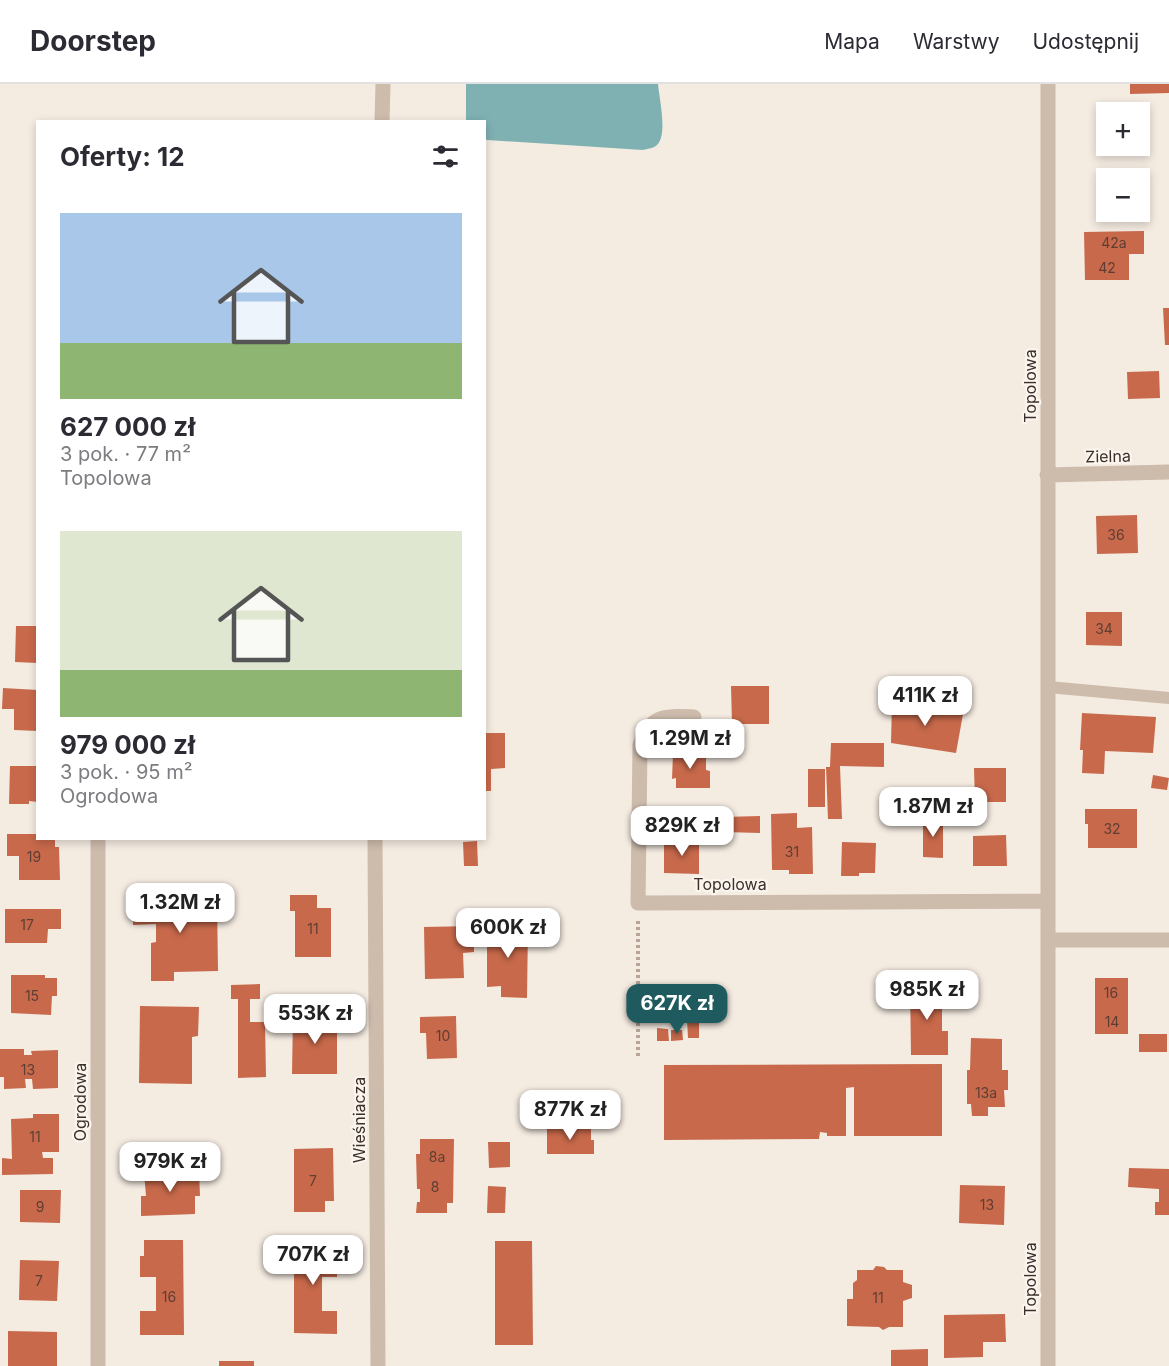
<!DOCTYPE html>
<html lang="pl">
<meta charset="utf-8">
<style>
body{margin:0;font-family:Inter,sans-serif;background:#f2f2f3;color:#2b2b33;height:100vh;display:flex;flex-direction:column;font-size:22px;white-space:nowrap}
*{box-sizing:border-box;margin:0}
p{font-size:20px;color:#7c7c81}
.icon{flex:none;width:33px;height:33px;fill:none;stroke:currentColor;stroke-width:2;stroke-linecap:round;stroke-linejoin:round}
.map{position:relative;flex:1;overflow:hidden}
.details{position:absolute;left:36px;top:36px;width:450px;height:720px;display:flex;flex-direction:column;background:#fff;border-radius:0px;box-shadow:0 3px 9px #0003}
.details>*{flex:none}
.fabs{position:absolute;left:1096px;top:18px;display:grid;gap:12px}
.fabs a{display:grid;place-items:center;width:54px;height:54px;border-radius:0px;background:#fff;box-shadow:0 3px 9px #0003;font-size:30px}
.price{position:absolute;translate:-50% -51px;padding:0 14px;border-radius:12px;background:#fff;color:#222;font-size:20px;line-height:39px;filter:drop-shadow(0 2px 3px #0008)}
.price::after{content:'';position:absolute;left:50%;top:36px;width:18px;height:14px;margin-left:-9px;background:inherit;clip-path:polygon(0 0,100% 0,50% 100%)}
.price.current{background:#1f5a5e;color:#fff}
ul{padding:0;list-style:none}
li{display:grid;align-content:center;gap:12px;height:318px;padding:0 24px}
li span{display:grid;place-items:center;height:186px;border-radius:0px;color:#555}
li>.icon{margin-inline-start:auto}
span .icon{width:108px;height:108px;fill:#fffc;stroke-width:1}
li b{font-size:26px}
h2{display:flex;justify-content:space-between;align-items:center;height:72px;padding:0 24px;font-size:26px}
header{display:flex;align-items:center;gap:36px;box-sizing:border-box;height:84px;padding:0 30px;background:#fff;border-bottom:2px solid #e1e1e2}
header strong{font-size:28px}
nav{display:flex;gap:33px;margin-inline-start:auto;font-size:21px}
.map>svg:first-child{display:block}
</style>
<header>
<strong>Doorstep</strong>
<nav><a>Mapa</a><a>Warstwy</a><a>Udostępnij</a></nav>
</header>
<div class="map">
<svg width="1169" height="1282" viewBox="0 0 1169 1282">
<rect width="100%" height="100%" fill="#f4ebe1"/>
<!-- water -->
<path fill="#7fb0b2" d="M466,0h192c1,13 10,51 -1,61 -3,3 -10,4 -14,5l-156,-10 -2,-1 -1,-17 -18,-2z"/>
<!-- building -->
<path fill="#c8694b" d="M1130,0h39v9l-39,1z
M1144,147v23h-15v26h-44l-1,-48z
M1163,224h6v37h-4z
M1159,287l1,27 -32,1 -1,-27z
M1137,431l1,38 -41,1 -1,-38z
M1086,528h36v34l-36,-1z
M16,542h22v37l-23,-1z
M731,602h38v38h-37z
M3,604l35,2v41l-24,-1v-21h-12z
M892,617l48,4 -1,4 24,5 -7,39 -65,-10z
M1082,629l74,4 -3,36 -48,-2 -1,23 -22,-1 1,-23h-3z
M484,649h21v35l-14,1v22h-7z
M831,659h53v24l-44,-1 2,53h-14l-2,-52h4z
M675,663h12v8h19v15l4,1v17h-34v-10l-4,1 1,-25 2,-1z
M10,682h28v36l-9,-1v3h-20z
M974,684h32v34h-31z
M808,685h17v38h-17z
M1153,691l16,3 -2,12 -16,-2z
M1085,725h52v39h-49v-24h-3z
M797,729v15l15,-1 1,47h-24v-4h-17l-1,-56z
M760,732v17l-36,-1v-15z
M923,735h20v39l-20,-1z
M7,750h31v4h17v9h4l1,33h-41v-24h-12z
M1006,751l1,31h-34v-30z
M477,757l1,25h-14l-1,-24z
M664,757h35v33l-35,-1z
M842,758l34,1 -1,30h-16v3h-18z
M290,811h27v13h14v49h-36v-46h-5z
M217,813l1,74 -44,1v9h-23v-38l5,-1v-18l-23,1v-27z
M5,825h56v20h-13l-1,14h-42z
M487,841h41l-1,73 -26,-1v-11l-14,1z
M474,842v26l-11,1 1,25 -39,1 -1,-52z
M11,891h34v3h12v18h-5l-1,19 -40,-2z
M1095,894h33v56h-33z
M260,900v15h-10v23h15l1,55 -28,1v-79h-7v-14z
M910,900h32v47h6v24h-37z
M140,922l59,1 -1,29 -6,1v47l-53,-1z
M293,931h44v59h-45z
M456,932l1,42 -30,1 -1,-26h-6v-16z
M687,936h12v18h-11z
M657,944l11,1 1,12h-12z
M671,946h11l1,10 -12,1z
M1139,950h28v18h-28z
M971,954l31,1v31h6v20h-4l1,17h-17v9h-16l-1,-12h-4v-34h3z
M0,965h24v6h8l-1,-4 27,-1v38l-25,1 -1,-10h-7l1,9 -22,1v-12h-4z
M942,980v72h-88v-49l-8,1v48h-19v-3l-7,-1 -1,7 -155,1v-75z
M33,1030h26v38h-17l1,6h10v16l-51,1v-17l10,1 -1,-40 22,-1z
M547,1043h47v2h-3v11h3v14h-47z
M420,1055h34l-1,64h-6v10h-31l1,-11h3v-13h-3l-1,-35h4z
M488,1058h22v25l-21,1z
M333,1064l1,53h-9v11h-31v-63z
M1129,1084l40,1v46h-14v-13h4v-13l-31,-2z
M199,1087l1,25h-5v18l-54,2v-20h5l-2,-24z
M960,1101l45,1 -1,39 -45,-2z
M488,1102l18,1 -1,26h-18z
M20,1106h41l-1,33 -40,-1z
M144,1156h39l1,95h-44v-24h16v-34h-16v-21h4z
M294,1156h39v15h4v22h-15v34h15v23l-43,-1z
M495,1157h37l1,104h-38z
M20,1176l39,1 -2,40 -38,-1z
M876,1182l8,1 3,3h16v12l9,3v13l-9,3v26h-14l-6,3 -4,-3 -32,-1v-27h6v-16l4,-3v-10h16z
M1005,1230l1,28h-23v15l-39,1v-43z
M8,1247l49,1v34h-49z
M928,1265v17h-37v-16z
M219,1277h35v5h-35z"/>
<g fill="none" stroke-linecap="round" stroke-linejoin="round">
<!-- path -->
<path stroke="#b9a596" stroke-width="4" stroke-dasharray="3 3" stroke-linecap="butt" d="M638,837v135"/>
<!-- lane -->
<path stroke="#cdbbac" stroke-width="12" d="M1048,603l121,11"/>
<!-- street -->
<path stroke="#cdbbac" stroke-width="15" d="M1048,0v1282
M382,38l1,-38
M1047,391l122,-3
M694,633c-29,-1 -43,-3 -54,28l-2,158 410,-2
M98,754v528
M375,754l3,528
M1048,856h121"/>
</g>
<g text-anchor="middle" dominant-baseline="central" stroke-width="4.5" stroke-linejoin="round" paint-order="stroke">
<!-- number labels -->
<g font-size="14" fill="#5e3e33">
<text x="1114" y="158">42a</text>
<text x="1107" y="183">42</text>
<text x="1116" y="450">36</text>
<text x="1104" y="544">34</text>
<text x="1112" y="744">32</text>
<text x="792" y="767">31</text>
<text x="34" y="772">19</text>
<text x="27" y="840">17</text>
<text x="313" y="844">11</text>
<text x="1111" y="908">16</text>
<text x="32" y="911">15</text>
<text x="1112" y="937">14</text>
<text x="443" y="951">10</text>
<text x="28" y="985">13</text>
<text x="986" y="1008">13a</text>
<text x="35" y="1052">11</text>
<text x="437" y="1072">8a</text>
<text x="313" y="1096">7</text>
<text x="435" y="1102">8</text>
<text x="987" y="1120">13</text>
<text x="40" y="1122">9</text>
<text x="39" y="1196">7</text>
<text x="169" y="1212">16</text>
<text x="878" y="1213">11</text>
</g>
<!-- street labels -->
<g font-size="16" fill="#3b302b" stroke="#fbf5ee">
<text transform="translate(1030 302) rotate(-90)">Topolowa</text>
<text transform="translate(1108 372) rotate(-1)">Zielna</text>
<text x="730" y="800">Topolowa</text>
<text transform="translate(80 1018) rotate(-90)">Ogrodowa</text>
<text transform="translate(359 1036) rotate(-90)">Wieśniacza</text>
<text transform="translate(1030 1195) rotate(-90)">Topolowa</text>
</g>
</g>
</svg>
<div class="fabs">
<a>+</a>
<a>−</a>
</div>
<b class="price" style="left:925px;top:643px">411K zł</b>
<b class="price" style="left:690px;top:686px">1.29M zł</b>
<b class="price" style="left:933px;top:754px">1.87M zł</b>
<b class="price" style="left:682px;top:773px">829K zł</b>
<b class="price" style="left:180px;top:850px">1.32M zł</b>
<b class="price" style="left:508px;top:875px">600K zł</b>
<b class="price" style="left:927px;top:937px">985K zł</b>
<b class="price current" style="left:677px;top:951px">627K zł</b>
<b class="price" style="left:315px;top:961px">553K zł</b>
<b class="price" style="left:570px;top:1057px">877K zł</b>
<b class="price" style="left:170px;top:1109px">979K zł</b>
<b class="price" style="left:313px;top:1202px">707K zł</b>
<section class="details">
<h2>Oferty: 12<svg class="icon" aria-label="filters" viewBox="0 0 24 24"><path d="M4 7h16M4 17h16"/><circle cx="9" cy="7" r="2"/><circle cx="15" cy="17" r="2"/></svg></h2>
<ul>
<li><span style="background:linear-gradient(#a9c7e8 70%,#8fb573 0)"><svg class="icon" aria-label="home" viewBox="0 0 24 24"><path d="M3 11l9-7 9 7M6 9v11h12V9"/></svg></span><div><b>627 000 zł</b><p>3 pok. · 77 m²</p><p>Topolowa</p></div></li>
<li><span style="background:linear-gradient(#dfe7d0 75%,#8fb573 0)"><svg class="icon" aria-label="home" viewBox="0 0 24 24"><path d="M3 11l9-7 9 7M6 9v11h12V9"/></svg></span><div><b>979 000 zł</b><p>3 pok. · 95 m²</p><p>Ogrodowa</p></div></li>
</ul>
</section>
</div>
